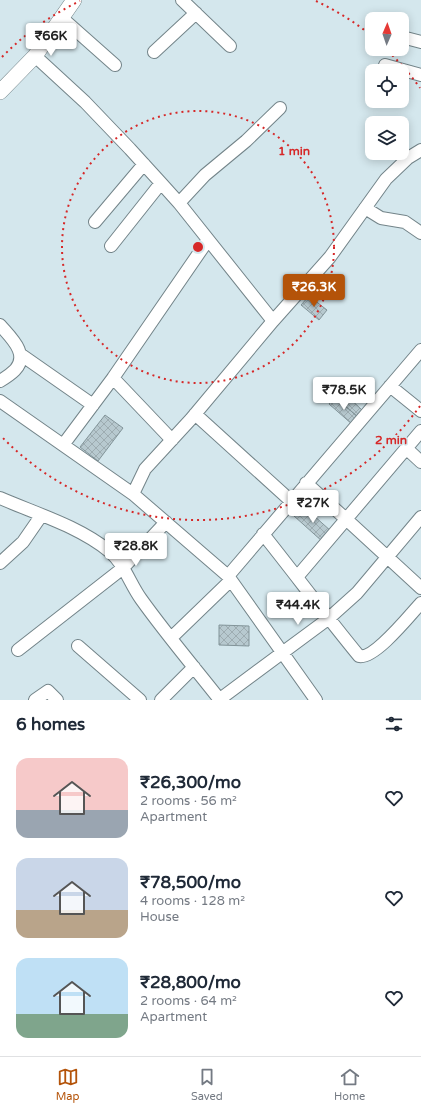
<!DOCTYPE html>
<meta charset="utf-8">
<style>
body{margin:0;font-family:"Varela Round",sans-serif;background:#f6f6f7;color:#1f2937;height:100vh;display:flex;flex-direction:column;font-size:15px;white-space:nowrap}
*{box-sizing:border-box;margin:0}
p{font-size:13px;color:#747a83}
.icon{flex:none;width:22px;height:22px;fill:none;stroke:currentColor;stroke-width:2;stroke-linecap:round;stroke-linejoin:round}
.map{position:relative;height:700px;overflow:hidden}
.sheet{display:flex;flex-direction:column;background:#fff;flex:1}
.sheet>*{flex:none}
.needle{width:26px;rotate:2deg}
.controls{position:absolute;left:365px;top:12px;display:grid;gap:8px}
.controls a{display:grid;place-items:center;width:44px;height:44px;border-radius:8px;background:#fff;box-shadow:0 2px 10px #0003;font-size:20px}
.price{position:absolute;translate:-50% -34px;padding:0 9px;border-radius:4px;background:#fff;color:#222;font-size:13px;line-height:26px;filter:drop-shadow(0 1px 2px #0008)}
.price::after{content:'';position:absolute;left:50%;top:24px;width:12px;height:9px;margin-left:-6px;background:inherit;clip-path:polygon(0 0,100% 0,50% 100%)}
.price.selected{background:#b45309;color:#fff}
ul{padding:0;list-style:none}
li{display:flex;align-items:center;gap:12px;height:100px;padding:0 16px}
li span{display:grid;place-items:center;flex:none;width:112px;height:80px;border-radius:12px;color:#555}
li>.icon{margin-inline-start:auto}
span .icon{width:48px;height:48px;fill:#fffc;stroke-width:1}
li b{font-size:17px}
h2{display:flex;justify-content:space-between;align-items:center;height:48px;padding:0 16px;font-size:17px}
.dock{display:flex;justify-content:space-around;align-items:center;height:56px;border-top:1px solid #e0e1e3;background:#fff;font-size:11px;color:#747a83}
.dock a{display:grid;justify-items:center;gap:2px}
.dock .selected{color:#b45309}
.map>svg:first-child{display:block}
</style>
<div class="map">
<svg width="421" height="700" viewBox="0 0 421 700">
<defs>
<pattern id="building-cross-hatch" width="8" height="8" patternUnits="userSpaceOnUse"><rect width="8" height="8" fill="#b7c9cf"/><path d="M0 0l8 8M0 8l8-8" fill="none" stroke="#9dacb1"/></pattern>
</defs>
<rect width="100%" height="100%" fill="#d4e7ed"/>
<!-- building -->
<path fill="url(#building-cross-hatch)" stroke="#829499" d="M309,296l18,14 -8,10 -18,-15z
M342,391l22,21 -5,6 -24,-21z
M335,397l24,21 -6,7 -24,-21z
M105,415l18,13 -25,33 -18,-14z
M303,506l29,26 -9,10 -29,-26z
M219,625l30,1v20l-30,-1z"/>
<g fill="none" stroke-linecap="round" stroke-linejoin="round">
<!-- minor casing -->
<g stroke="#738489" stroke-width="14">
<path id="minor" d="M182,0l48,46
M62,18l53,47
M402,37l19,5
M154,52l42,-39
M35,56l50,46 45,47 31,34 18,20 94,118
M385,65l36,10
M179,203l26,-28 41,-34 34,-33
M365,208l16,10 24,4 16,11
M95,222l49,-58
M111,246l50,-63
M0,325c10,12 30,29 15,45 -4,4 -10,8 -15,11
M20,354l73,51
M113,378l59,62
M390,386l31,25
M0,401l133,93 95,82 88,124
M195,414l96,87
M63,445l50,-67 95,-138
M406,448l15,14
M306,483l40,36 75,69
M133,494l12,-25 46,-50 82,-98 57,-64 56,-78 22,-21 13,-8
M0,498c37,16 78,28 109,53 15,12 21,33 32,48 25,35 53,68 79,101
M263,534c32,40 63,82 96,122 15,4 51,-41 62,-53
M0,563l23,-21 18,-26
M228,576l193,-226
M297,577l124,-146
M171,638l60,-58
M78,646l62,54
M18,650l105,-82 43,-46
M220,699l108,-80 29,-26 64,-76
M35,700l13,-9 9,9
M161,700l33,-33"/>
</g>
<!-- tertiary casing -->
<g stroke="#738489" stroke-width="16">
<path id="tertiary" d="M0,92l35,-36 39,-56"/>
</g>
<!-- minor -->
<use href="#minor" stroke="#fff" stroke-width="12"/>
<!-- tertiary -->
<use href="#tertiary" stroke="#fff" stroke-width="15"/>
</g>
<!-- distance rings -->
<g fill="none" stroke="#d62828" stroke-width="2" stroke-dasharray="2 4">
<circle cx="198" cy="247" r="136"/>
<path d="M420 406A273 273 0 0 1 2 437M2 57A273 273 0 0 1 80 1M316 1A273 273 0 0 1 372 36M388 51A273 273 0 0 1 420 88"/>
</g>
<circle cx="198" cy="247" r="6" fill="#d62828" stroke="#d4e7ed" stroke-width="2"/>
<g font-size="12" text-anchor="middle" font-weight="bold" fill="#d62828" stroke="#d4e7ed" stroke-width="3" stroke-linejoin="round" paint-order="stroke">
<text x="294" y="155">1 min</text>
<text x="391" y="444">2 min</text>
</g>
</svg>
<div class="controls">
<a><svg class="needle" viewBox="-14 -14 28 28"><path d="M0-13l5 13h-10z" fill="#e53935"/><path d="M0 13l5-13h-10z" fill="#747a83"/></svg></a>
<a><svg class="icon" aria-label="locate" viewBox="0 0 24 24"><circle cx="12" cy="12" r="6"/><path d="M12 2v4M12 18v4M2 12h4M18 12h4"/></svg></a>
<a><svg class="icon" aria-label="layers" viewBox="0 0 24 24"><path d="M12 4l9 5-9 5-9-5zM3 14l9 5 9-5"/></svg></a>
</div>
<b class="price" style="left:51px;top:57px">₹66K</b>
<b class="price selected" style="left:314px;top:308px">₹26.3K</b>
<b class="price" style="left:344px;top:411px">₹78.5K</b>
<b class="price" style="left:313px;top:524px">₹27K</b>
<b class="price" style="left:136px;top:567px">₹28.8K</b>
<b class="price" style="left:298px;top:626px">₹44.4K</b>
</div>
<section class="sheet">
<h2>6 homes<svg class="icon" aria-label="filters" viewBox="0 0 24 24"><path d="M4 7h16M4 17h16"/><circle cx="9" cy="7" r="2"/><circle cx="15" cy="17" r="2"/></svg></h2>
<ul>
<li><span style="background:linear-gradient(#f6c9c9 65%,#9aa5b1 0)"><svg class="icon" aria-label="home" viewBox="0 0 24 24"><path d="M3 11l9-7 9 7M6 9v11h12V9"/></svg></span><div><b>₹26,300/mo</b><p>2 rooms · 56 m²</p><p>Apartment</p></div><svg class="icon" aria-label="heart" viewBox="0 0 24 24"><path d="M12 20l-8-8c-3-5 5-10 8-4 3-6 11-1 8 4z"/></svg></li>
<li><span style="background:linear-gradient(#c9d6e8 65%,#b9a48a 0)"><svg class="icon" aria-label="home" viewBox="0 0 24 24"><path d="M3 11l9-7 9 7M6 9v11h12V9"/></svg></span><div><b>₹78,500/mo</b><p>4 rooms · 128 m²</p><p>House</p></div><svg class="icon" aria-label="heart" viewBox="0 0 24 24"><path d="M12 20l-8-8c-3-5 5-10 8-4 3-6 11-1 8 4z"/></svg></li>
<li><span style="background:linear-gradient(#bfe0f5 70%,#7fa58c 0)"><svg class="icon" aria-label="home" viewBox="0 0 24 24"><path d="M3 11l9-7 9 7M6 9v11h12V9"/></svg></span><div><b>₹28,800/mo</b><p>2 rooms · 64 m²</p><p>Apartment</p></div><svg class="icon" aria-label="heart" viewBox="0 0 24 24"><path d="M12 20l-8-8c-3-5 5-10 8-4 3-6 11-1 8 4z"/></svg></li>
</ul>
</section>
<nav class="dock">
<a class="selected"><svg class="icon" aria-label="map" viewBox="0 0 24 24"><path d="M3 6l6-2 6 2 6-2v14l-6 2-6-2-6 2zM9 4v14M15 6v14"/></svg>Map</a>
<a><svg class="icon" aria-label="saved" viewBox="0 0 24 24"><path d="M7 4h10v16l-5-4-5 4z"/></svg>Saved</a>
<a><svg class="icon" aria-label="home" viewBox="0 0 24 24"><path d="M3 11l9-7 9 7M6 9v11h12V9"/></svg>Home</a>
</nav>
